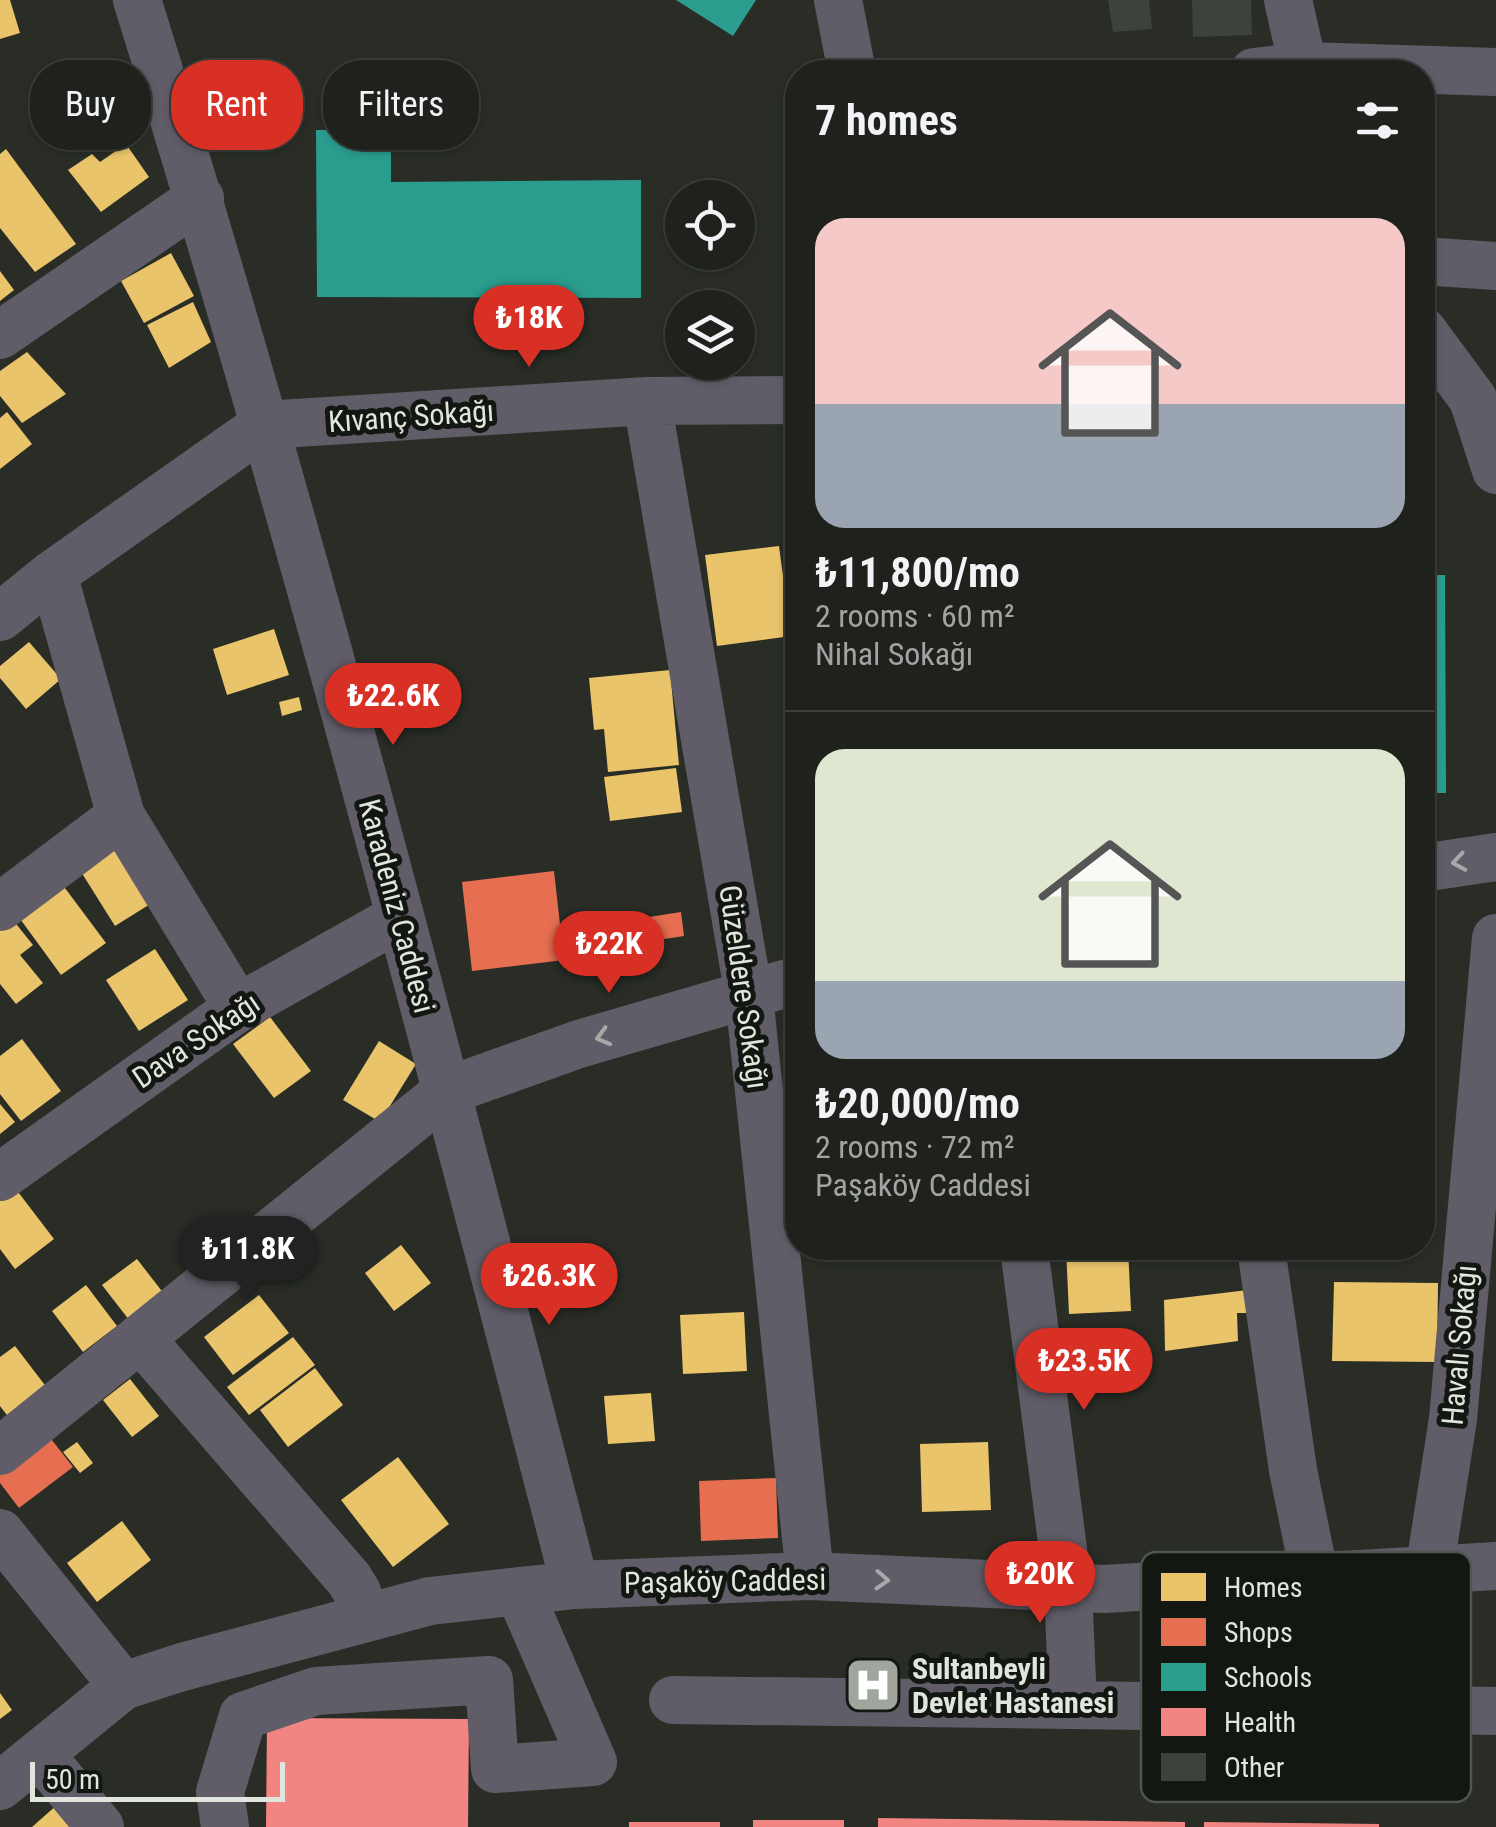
<!DOCTYPE html>
<meta charset="utf-8">
<style>
body{margin:0;font-family:"Roboto Condensed",sans-serif;background:#2c2f29;color:#f1f3f6;height:100vh;display:flex;flex-direction:column;font-size:38px;white-space:nowrap}
*{box-sizing:border-box;margin:0}
p{font-size:32px;color:#a1a4a3}
.icon{flex:none;width:55px;height:55px;fill:none;stroke:currentColor;stroke-width:2;stroke-linecap:round;stroke-linejoin:round}
.map{position:relative;flex:1;overflow:hidden}
.drawer{position:absolute;left:785px;top:60px;width:650px;height:1200px;display:flex;flex-direction:column;background:#1f221c;border-radius:40px;box-shadow:0 2px 8px #0004,0 0 0 2px #3c3f3b}
.drawer>*{flex:none}
.hud{position:absolute;left:30px;top:60px;width:605px;height:90px;display:flex;gap:20px}
.fabs{position:absolute;left:665px;top:180px;display:grid;gap:20px}
.fabs a{display:grid;place-items:center;width:90px;height:90px;border-radius:50%;background:#1f221c;box-shadow:0 2px 8px #0004,0 0 0 2px #3c3f3b;font-size:50px}
.scale{position:absolute;left:30px;bottom:25px;width:255px;box-sizing:border-box;padding-left:10px;border:5px solid #e0e6dd;border-top:0;font-size:28px;line-height:35px;white-space:nowrap;color:#e0e6dd;-webkit-text-stroke:8px #131711;paint-order:stroke}
.price{position:absolute;translate:-50% -85px;padding:0 22px;border-radius:35px;background:#d93025;color:#fff;font-size:32px;line-height:65px;filter:drop-shadow(0 2px 5px #0008)}
.price::after{content:'';position:absolute;left:50%;top:60px;width:30px;height:22px;margin-left:-15px;background:inherit;clip-path:polygon(0 0,100% 0,50% 100%)}
.price.active{background:#222;color:#fff}
ul{padding:0;list-style:none}
li{display:grid;align-content:center;gap:20px;height:530px;padding:0 30px}
li+li{border-top:2px solid #3c3f3b}
li span{display:grid;place-items:center;height:310px;border-radius:30px;color:#555}
li>.icon{margin-inline-start:auto}
span .icon{width:180px;height:180px;fill:#fffc;stroke-width:1}
li b{font-size:42px}
h2{display:flex;justify-content:space-between;align-items:center;height:120px;padding:0 30px;font-size:42px}
.pill{padding:0 35px;border-radius:40px;background:#1f221c;box-shadow:0 2px 8px #0004,0 0 0 2px #3c3f3b;font-size:35px;line-height:90px}
.pill.active{background:#d93025;color:#fff}
.map>svg:first-child{display:block}
</style>
<div class="map">
<svg width="1496" height="1827" viewBox="0 0 1496 1827">
<rect width="100%" height="100%" fill="#292d26"/>
<!-- homes -->
<path fill="#e9c46a" d="M0,0h10l10,33 -20,6z
M126,144l23,33 -48,35 -33,-42 24,-16 8,8z
M6,149l70,95 -41,28 -35,-44v-74z
M171,253l23,43 -50,27 -23,-42z
M0,271l14,19 -14,11z
M193,302l18,40 -42,26 -22,-43z
M27,352l39,42 -44,29 -22,-27v-25z
M7,412l25,32 -32,25v-51z
M779,546l12,90 -74,10 -12,-91z
M274,629l15,46 -62,20 -14,-46z
M29,642l32,37 -35,30 -26,-31v-12z
M670,670l9,95 -71,7 -4,-43 -10,1 -5,-52z
M299,697l3,13 -20,6 -3,-14z
M676,768l6,44 -72,9 -6,-44z
M118,843l37,58 -40,25 -37,-59z
M62,884l44,59 -45,32 -43,-59z
M13,920l20,25 -13,10 23,28 -27,21 -16,-20v-54z
M155,949l33,51 -49,31 -33,-51z
M270,1017l41,54 -37,27 -41,-54z
M22,1039l39,52 -40,30 -21,-27v-38z
M379,1041l37,23 -36,58 -37,-22z
M0,1104l15,18 -15,12z
M12,1184l42,55 -39,30 -15,-20v-55z
M401,1245l30,38 -37,28 -29,-38z
M1066,1248h62l3,63 -62,3z
M137,1259l31,40 -35,26 -31,-40z
M1334,1282l104,1 -1,79 -105,-1z
M86,1285l31,41 -34,26 -31,-41z
M1248,1290l3,23h-14l1,28 -73,10 -1,-51z
M259,1295l30,38 -56,42 -29,-38z
M744,1312l3,59 -64,3 -3,-59z
M293,1337l22,28 -66,50 -22,-28z
M15,1346l36,47 -38,30 -13,-17v-49z
M315,1368l28,37 -55,42 -28,-37z
M130,1379l29,37 -27,21 -29,-37z
M651,1393l4,48 -47,3 -4,-48z
M77,1442l16,21 -13,10 -17,-21z
M988,1442l3,68 -69,2 -2,-68z
M398,1457l51,67 -56,43 -52,-67z
M122,1521l29,39 -54,42 -30,-39z
M0,1693l12,17 -12,9z
M58,1804l21,23h-47z"/>
<!-- shops -->
<path fill="#e76f51" d="M554,871l10,89 -92,11 -10,-89z
M681,912l3,24 -64,10 -3,-24z
M48,1435l25,32 -54,41 -19,-25v-11z
M776,1478l2,60 -77,3 -2,-60z"/>
<!-- schools -->
<path fill="#2a9d8f" d="M676,0h80l-23,36z
M316,130h75v52l250,-2v118l-324,-1z
M1422,575h23l1,218h-24z"/>
<!-- health -->
<path fill="#f28482" d="M267,1718l202,1 -1,108h-202z
M878,1818l307,4v5h-307z
M753,1820h91v7h-91z
M629,1822h91v5h-91z
M1204,1822l175,2v3h-175z"/>
<!-- building -->
<path fill="#3e423c" d="M1108,0h41l3,29 -39,3z
M1192,0h59l1,35 -59,2z
M1422,73h9l-1,64h-8z"/>
<g fill="none" stroke-linecap="round" stroke-linejoin="round">
<!-- minor -->
<path stroke="#615d68" stroke-width="48" d="M137,0c164,523 301,1055 438,1585
M838,0l14,72
M1288,0l12,53 8,19
M1254,72l52,-6 190,6
M1422,261l74,5
M1422,330l51,69 23,71
M0,335l200,-137
M647,401l102,595 61,580
M264,425l383,-24 151,-1
M53,574l68,242 117,192
M0,617l53,-43 211,-149
M1422,868l74,-11
M0,907l121,-91
M0,1177l238,-169 162,-91
M1024,1248l44,340 5,117 423,6
M1261,1248l32,222 22,108
M140,1338l209,241 8,13 8,26
M0,1451l447,-360 132,-47 219,-64
M0,1533l123,153
M1429,1572l24,-153 43,-481
M673,1700l400,5
M40,1754l60,73
M0,1786l123,-100 59,-19 248,-66 145,-16 235,-9 294,13 392,-23
M225,1827l-5,-35 23,-76 73,-25 173,-11 6,89 98,-7 -74,-171"/>
</g>
<!-- one-way arrows -->
<defs><path id="oneway-chevron" d="M-2-3.5L2.5 0L-2 3.5" fill="none" stroke-width="1.6" stroke-linecap="round" stroke-linejoin="round" transform="scale(2.5)"/></defs>
<g stroke="#a7a8a8">
<use href="#oneway-chevron" transform="translate(1459 862) rotate(171)"/>
<use href="#oneway-chevron" transform="translate(603 1037) rotate(164)"/>
<use href="#oneway-chevron" transform="translate(882 1580) rotate(3)"/>
</g>
<!-- icons -->
<defs>
<g id="hospital-square" transform="scale(2.875)"><rect x="-9" y="-9" width="18" height="18" rx="4" fill="#a0a59d" stroke="#131711"/><path d="M-5-5h3v3.5h4V-5h3V5h-3V1.5h-4V5h-3Z" fill="#fff"/></g>
</defs>
<g fill-rule="evenodd">
<use href="#hospital-square" x="873" y="1685"/>
</g>
<g text-anchor="middle" dominant-baseline="central" stroke-width="10" stroke-linejoin="round" paint-order="stroke">
<!-- street labels -->
<g font-size="30" fill="#e0e6dd" stroke="#131711">
<text transform="translate(411 416) rotate(-4)">Kıvanç Sokağı</text>
<text transform="translate(397 906) rotate(75)">Karadeniz Caddesi</text>
<text transform="translate(744 987) rotate(82)">Güzeldere Sokağı</text>
<text transform="translate(196 1040) rotate(-34)">Dava Sokağı</text>
<text transform="translate(1459 1345) rotate(-85)">Havalı Sokağı</text>
<text transform="translate(725 1581) rotate(-1)">Paşaköy Caddesi</text>
</g>
<!-- poi labels -->
<g font-size="30" font-weight="bold" fill="#e0e6dd" stroke="#131711" text-anchor="start">
<text x="912" y="1668">Sultanbeyli<tspan x="912" dy="34">Devlet Hastanesi</tspan></text>
</g>
</g>
<!-- legend -->
<rect x="1141" y="1552" width="330" height="250" rx="15" fill="#131711" stroke="#50554e" stroke-width="2.5"/>
<rect x="1161" y="1573" width="45" height="28" fill="#e9c46a"/>
<rect x="1161" y="1618" width="45" height="28" fill="#e76f51"/>
<rect x="1161" y="1663" width="45" height="28" fill="#2a9d8f"/>
<rect x="1161" y="1708" width="45" height="28" fill="#f28482"/>
<rect x="1161" y="1753" width="45" height="28" fill="#3e423c"/>
<g font-size="28" fill="#e0e6dd">
<text x="1224" y="1597">Homes</text>
<text x="1224" y="1642">Shops</text>
<text x="1224" y="1687">Schools</text>
<text x="1224" y="1732">Health</text>
<text x="1224" y="1777">Other</text>
</g>
</svg>
<div class="fabs">
<a><svg class="icon" aria-label="locate" viewBox="0 0 24 24"><circle cx="12" cy="12" r="6"/><path d="M12 2v4M12 18v4M2 12h4M18 12h4"/></svg></a>
<a><svg class="icon" aria-label="layers" viewBox="0 0 24 24"><path d="M12 4l9 5-9 5-9-5zM3 14l9 5 9-5"/></svg></a>
</div>
<div class="scale">50 m</div>
<b class="price" style="left:529px;top:370px">₺18K</b>
<b class="price" style="left:393px;top:748px">₺22.6K</b>
<b class="price" style="left:609px;top:996px">₺22K</b>
<b class="price active" style="left:248px;top:1301px">₺11.8K</b>
<b class="price" style="left:549px;top:1328px">₺26.3K</b>
<b class="price" style="left:1084px;top:1413px">₺23.5K</b>
<b class="price" style="left:1040px;top:1626px">₺20K</b>
<div class="hud">
<a class="pill">Buy</a>
<a class="pill active">Rent</a>
<a class="pill">Filters</a>
</div>
<section class="drawer">
<h2>7 homes<svg class="icon" aria-label="filters" viewBox="0 0 24 24"><path d="M4 7h16M4 17h16"/><circle cx="9" cy="7" r="2"/><circle cx="15" cy="17" r="2"/></svg></h2>
<ul>
<li><span style="background:linear-gradient(#f6c9c9 60%,#9aa5b1 0)"><svg class="icon" aria-label="home" viewBox="0 0 24 24"><path d="M3 11l9-7 9 7M6 9v11h12V9"/></svg></span><div><b>₺11,800/mo</b><p>2 rooms · 60 m²</p><p>Nihal Sokağı</p></div></li>
<li><span style="background:linear-gradient(#dfe7d0 75%,#9aa5b1 0)"><svg class="icon" aria-label="home" viewBox="0 0 24 24"><path d="M3 11l9-7 9 7M6 9v11h12V9"/></svg></span><div><b>₺20,000/mo</b><p>2 rooms · 72 m²</p><p>Paşaköy Caddesi</p></div></li>
</ul>
</section>
</div>
